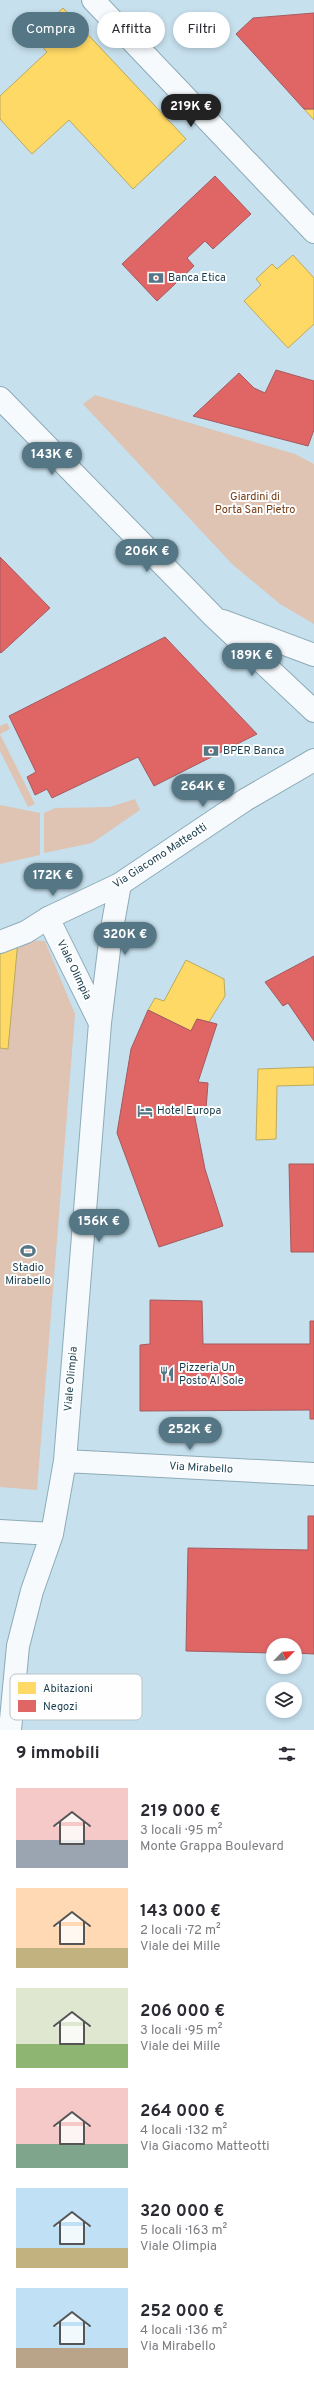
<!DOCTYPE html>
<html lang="it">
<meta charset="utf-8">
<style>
body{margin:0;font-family:Overpass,sans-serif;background:#f7f7f7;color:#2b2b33;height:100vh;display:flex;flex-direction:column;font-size:15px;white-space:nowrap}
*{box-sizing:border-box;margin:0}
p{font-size:13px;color:#7c7c81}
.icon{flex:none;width:22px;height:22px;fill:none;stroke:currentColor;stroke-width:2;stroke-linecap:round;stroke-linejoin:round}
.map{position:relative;height:1730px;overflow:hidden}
.details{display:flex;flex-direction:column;background:#fff;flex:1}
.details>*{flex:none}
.guide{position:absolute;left:12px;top:12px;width:290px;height:36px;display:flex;gap:8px}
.needle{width:26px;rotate:65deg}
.controls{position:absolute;left:266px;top:1638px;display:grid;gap:8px}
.controls a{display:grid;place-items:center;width:36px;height:36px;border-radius:50%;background:#fff;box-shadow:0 2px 6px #0003;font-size:20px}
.price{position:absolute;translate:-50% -34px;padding:0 9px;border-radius:14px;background:#557685;color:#fff;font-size:13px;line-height:26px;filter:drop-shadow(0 1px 2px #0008)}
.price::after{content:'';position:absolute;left:50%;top:24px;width:12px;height:9px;margin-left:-6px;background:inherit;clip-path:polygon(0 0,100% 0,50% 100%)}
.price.selected{background:#222;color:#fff}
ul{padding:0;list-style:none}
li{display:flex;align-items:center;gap:12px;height:100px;padding:0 16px}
li span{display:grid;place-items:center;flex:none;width:112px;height:80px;border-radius:0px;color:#555}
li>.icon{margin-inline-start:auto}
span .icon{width:48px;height:48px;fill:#fffc;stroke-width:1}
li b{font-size:17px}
h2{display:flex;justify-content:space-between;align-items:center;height:48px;padding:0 16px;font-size:17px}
.pill{padding:0 14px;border-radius:18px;background:#fff;box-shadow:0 2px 6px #0003;font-size:14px;line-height:36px}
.pill.selected{background:#557685;color:#fff}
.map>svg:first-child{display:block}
</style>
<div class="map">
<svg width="314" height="1730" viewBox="0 0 314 1730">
<rect width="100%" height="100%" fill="#c6e0ed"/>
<!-- green -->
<path fill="#dfc3b3" d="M95,395l200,59 19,10v160l-34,-20 -48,-40 -149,-160z
M7,723l3,6 -10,5 35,70 -7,3 -28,-56v-25z
M135,799l5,11 -48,33 -48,10v-40l11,-5 55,-1z
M0,805l40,8v42l-40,9z
M0,939l45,2 30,73 -38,476 -37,-3z"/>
<!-- homes -->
<path fill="#ffd966" stroke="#baaa5e" d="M63,8l123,131 -53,50 -64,-69 -37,34 -32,-35v-23l47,-44 -14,-16z
M304,109h10v11z
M293,255l21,23v46l-26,24 -44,-47 17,-16 -5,-6 16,-15 5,5z
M0,939l18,1 -10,109 -8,-1z
M186,960l38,19 1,17 -16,26 -12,-3 -6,12 -43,-21 7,-12 9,3z
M314,1067v18l-37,1 -1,53 -20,1 2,-71z"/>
<!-- shops -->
<path fill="#e06666" stroke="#a45a5e" d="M314,13v96h-10l-68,-75 17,-16z
M215,176l36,38 -38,35 -8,-8 -18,17 7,8 -37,35 -35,-37z
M276,370l38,11v49l-6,16 -115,-30 46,-43 15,15 11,5z
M0,557l50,51 -49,45 -1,-1z
M165,637l92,97 -103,52 -16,-29 -86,41 -5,-9 -12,6 -8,-18 9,-5 -27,-56z
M314,956v85l-26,-38 -5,3 -18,-24z
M148,1010l43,21 6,-12 20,5 -19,58 10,1 -2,26 -12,4 11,56 18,57 -64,21 -42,-114 14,-84z
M289,1164h25v88h-23z
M150,1300l52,1 1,43h107v-23h4v98h-4v-9l-170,1v-66l10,-1z
M308,1516h6v138l-19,-1v-8h-22v8l-87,-2 2,-103 120,2z"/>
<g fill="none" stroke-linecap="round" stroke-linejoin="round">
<!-- street casing -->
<g stroke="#8eabb8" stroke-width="24">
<path id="street" d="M93,0l221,232
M48,918l52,105
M65,1461l249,13
M0,1531l52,3
M10,1730l8,-84 14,-55 20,-57 13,-73 35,-438 11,-89 9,-50"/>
</g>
<!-- secondary casing -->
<g stroke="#8eabb8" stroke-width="24">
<path id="secondary" d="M0,398l214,219 100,94
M223,621l91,34
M0,942l26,-10 22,-14 72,-34 125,-84 69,-40"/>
</g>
<!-- street -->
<use href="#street" stroke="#f6fafc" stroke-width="22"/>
<!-- secondary -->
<use href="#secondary" stroke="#f6fafc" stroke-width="22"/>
</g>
<!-- icons -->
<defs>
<g id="bank-bare" transform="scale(1.2)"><path d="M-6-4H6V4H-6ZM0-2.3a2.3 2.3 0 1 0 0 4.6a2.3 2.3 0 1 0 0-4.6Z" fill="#557685" stroke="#fefefe" stroke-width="2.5" paint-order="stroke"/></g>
<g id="hotel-bare" transform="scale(1.2)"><path d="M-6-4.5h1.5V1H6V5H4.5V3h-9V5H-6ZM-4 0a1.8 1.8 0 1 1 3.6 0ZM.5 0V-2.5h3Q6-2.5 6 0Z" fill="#557685" stroke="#fefefe" stroke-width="2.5" paint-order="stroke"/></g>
<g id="stadium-bare" transform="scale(1.2)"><path d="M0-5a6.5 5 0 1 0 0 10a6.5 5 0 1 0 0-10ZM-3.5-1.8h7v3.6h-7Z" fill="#557685" stroke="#fefefe" stroke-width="2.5" paint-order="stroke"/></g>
<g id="restaurant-bare" transform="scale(1.2)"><path d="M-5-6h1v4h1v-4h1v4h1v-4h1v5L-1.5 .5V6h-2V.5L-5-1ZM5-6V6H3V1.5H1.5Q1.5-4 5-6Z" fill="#557685" stroke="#fefefe" stroke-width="2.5" paint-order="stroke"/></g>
</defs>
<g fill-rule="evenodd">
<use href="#bank-bare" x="156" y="278"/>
<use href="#bank-bare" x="211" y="751"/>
<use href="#hotel-bare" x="145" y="1111"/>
<use href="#stadium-bare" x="28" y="1251"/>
<use href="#restaurant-bare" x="167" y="1374"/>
</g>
<g text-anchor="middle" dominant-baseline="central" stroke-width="4" stroke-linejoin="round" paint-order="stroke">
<!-- poi labels -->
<g font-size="11" fill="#183d4d" stroke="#fefefe" text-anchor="start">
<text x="168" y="278">Banca Etica</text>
<text x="223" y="751">BPER Banca</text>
<text x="157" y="1111">Hotel Europa</text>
<text x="28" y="1268" text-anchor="middle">Stadio<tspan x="28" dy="13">Mirabello</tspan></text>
<text x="179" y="1368">Pizzeria Un<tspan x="179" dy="13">Posto Al Sole</tspan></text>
</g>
<!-- park labels -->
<g font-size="11" fill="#743910" stroke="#fefefe">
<text x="255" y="497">Giardini di<tspan x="255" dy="13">Porta San Pietro</tspan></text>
</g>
<!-- street labels -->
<g font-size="11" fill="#183d4d" stroke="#fefefe">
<text transform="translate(160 856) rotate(-33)">Via Giacomo Matteotti</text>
<text transform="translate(74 970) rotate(64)">Viale Olimpia</text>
<text transform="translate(71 1379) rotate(-85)">Viale Olimpia</text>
<text transform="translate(201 1468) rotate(3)">Via Mirabello</text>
</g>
</g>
<!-- legend -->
<rect x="10" y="1674" width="132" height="46" rx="6" fill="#fefefe" stroke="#b9c4c9" stroke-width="1"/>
<rect x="18" y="1682" width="18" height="12" fill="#ffd966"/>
<rect x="18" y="1700" width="18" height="12" fill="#e06666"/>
<g font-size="11" fill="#183d4d">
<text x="43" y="1692">Abitazioni</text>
<text x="43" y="1710">Negozi</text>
</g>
</svg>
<div class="controls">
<a><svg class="needle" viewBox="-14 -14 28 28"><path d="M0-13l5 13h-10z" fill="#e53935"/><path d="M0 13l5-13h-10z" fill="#7c7c81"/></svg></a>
<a><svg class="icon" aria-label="layers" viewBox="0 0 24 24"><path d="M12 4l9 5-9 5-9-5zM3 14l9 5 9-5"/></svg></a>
</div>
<b class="price selected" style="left:191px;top:128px">219K €</b>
<b class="price" style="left:52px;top:476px">143K €</b>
<b class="price" style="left:147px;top:573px">206K €</b>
<b class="price" style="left:252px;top:677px">189K €</b>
<b class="price" style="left:203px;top:808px">264K €</b>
<b class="price" style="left:53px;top:897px">172K €</b>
<b class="price" style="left:125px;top:956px">320K €</b>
<b class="price" style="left:99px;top:1243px">156K €</b>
<b class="price" style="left:190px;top:1451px">252K €</b>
<div class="guide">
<a class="pill selected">Compra</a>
<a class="pill">Affitta</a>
<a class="pill">Filtri</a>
</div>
</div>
<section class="details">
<h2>9 immobili<svg class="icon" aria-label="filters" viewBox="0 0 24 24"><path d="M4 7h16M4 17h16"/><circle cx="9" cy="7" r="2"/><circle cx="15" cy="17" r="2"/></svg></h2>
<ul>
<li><span style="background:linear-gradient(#f6c9c9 65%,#9aa5b1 0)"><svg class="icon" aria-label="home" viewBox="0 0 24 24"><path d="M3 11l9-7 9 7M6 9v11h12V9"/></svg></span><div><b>219 000 €</b><p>3 locali · 95 m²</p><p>Monte Grappa Boulevard</p></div></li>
<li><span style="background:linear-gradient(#ffd9b3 75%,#c2b280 0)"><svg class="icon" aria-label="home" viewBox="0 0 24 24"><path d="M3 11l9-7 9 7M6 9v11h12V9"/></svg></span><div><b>143 000 €</b><p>2 locali · 72 m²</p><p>Viale dei Mille</p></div></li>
<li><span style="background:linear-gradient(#dfe7d0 70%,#8fb573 0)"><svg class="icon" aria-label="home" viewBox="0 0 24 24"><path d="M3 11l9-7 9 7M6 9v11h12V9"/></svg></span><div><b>206 000 €</b><p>3 locali · 95 m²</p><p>Viale dei Mille</p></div></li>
<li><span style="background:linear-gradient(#f6c9c9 70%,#7fa58c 0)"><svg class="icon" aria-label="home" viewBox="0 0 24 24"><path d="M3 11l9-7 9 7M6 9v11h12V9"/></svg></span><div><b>264 000 €</b><p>4 locali · 132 m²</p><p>Via Giacomo Matteotti</p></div></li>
<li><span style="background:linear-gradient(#bfe0f5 75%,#c2b280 0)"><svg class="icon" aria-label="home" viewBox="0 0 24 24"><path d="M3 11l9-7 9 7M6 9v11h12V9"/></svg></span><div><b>320 000 €</b><p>5 locali · 163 m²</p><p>Viale Olimpia</p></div></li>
<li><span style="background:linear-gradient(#bfe0f5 75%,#b9a48a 0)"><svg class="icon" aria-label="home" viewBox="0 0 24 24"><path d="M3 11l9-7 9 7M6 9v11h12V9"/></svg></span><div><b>252 000 €</b><p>4 locali · 136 m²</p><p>Via Mirabello</p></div></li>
</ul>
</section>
